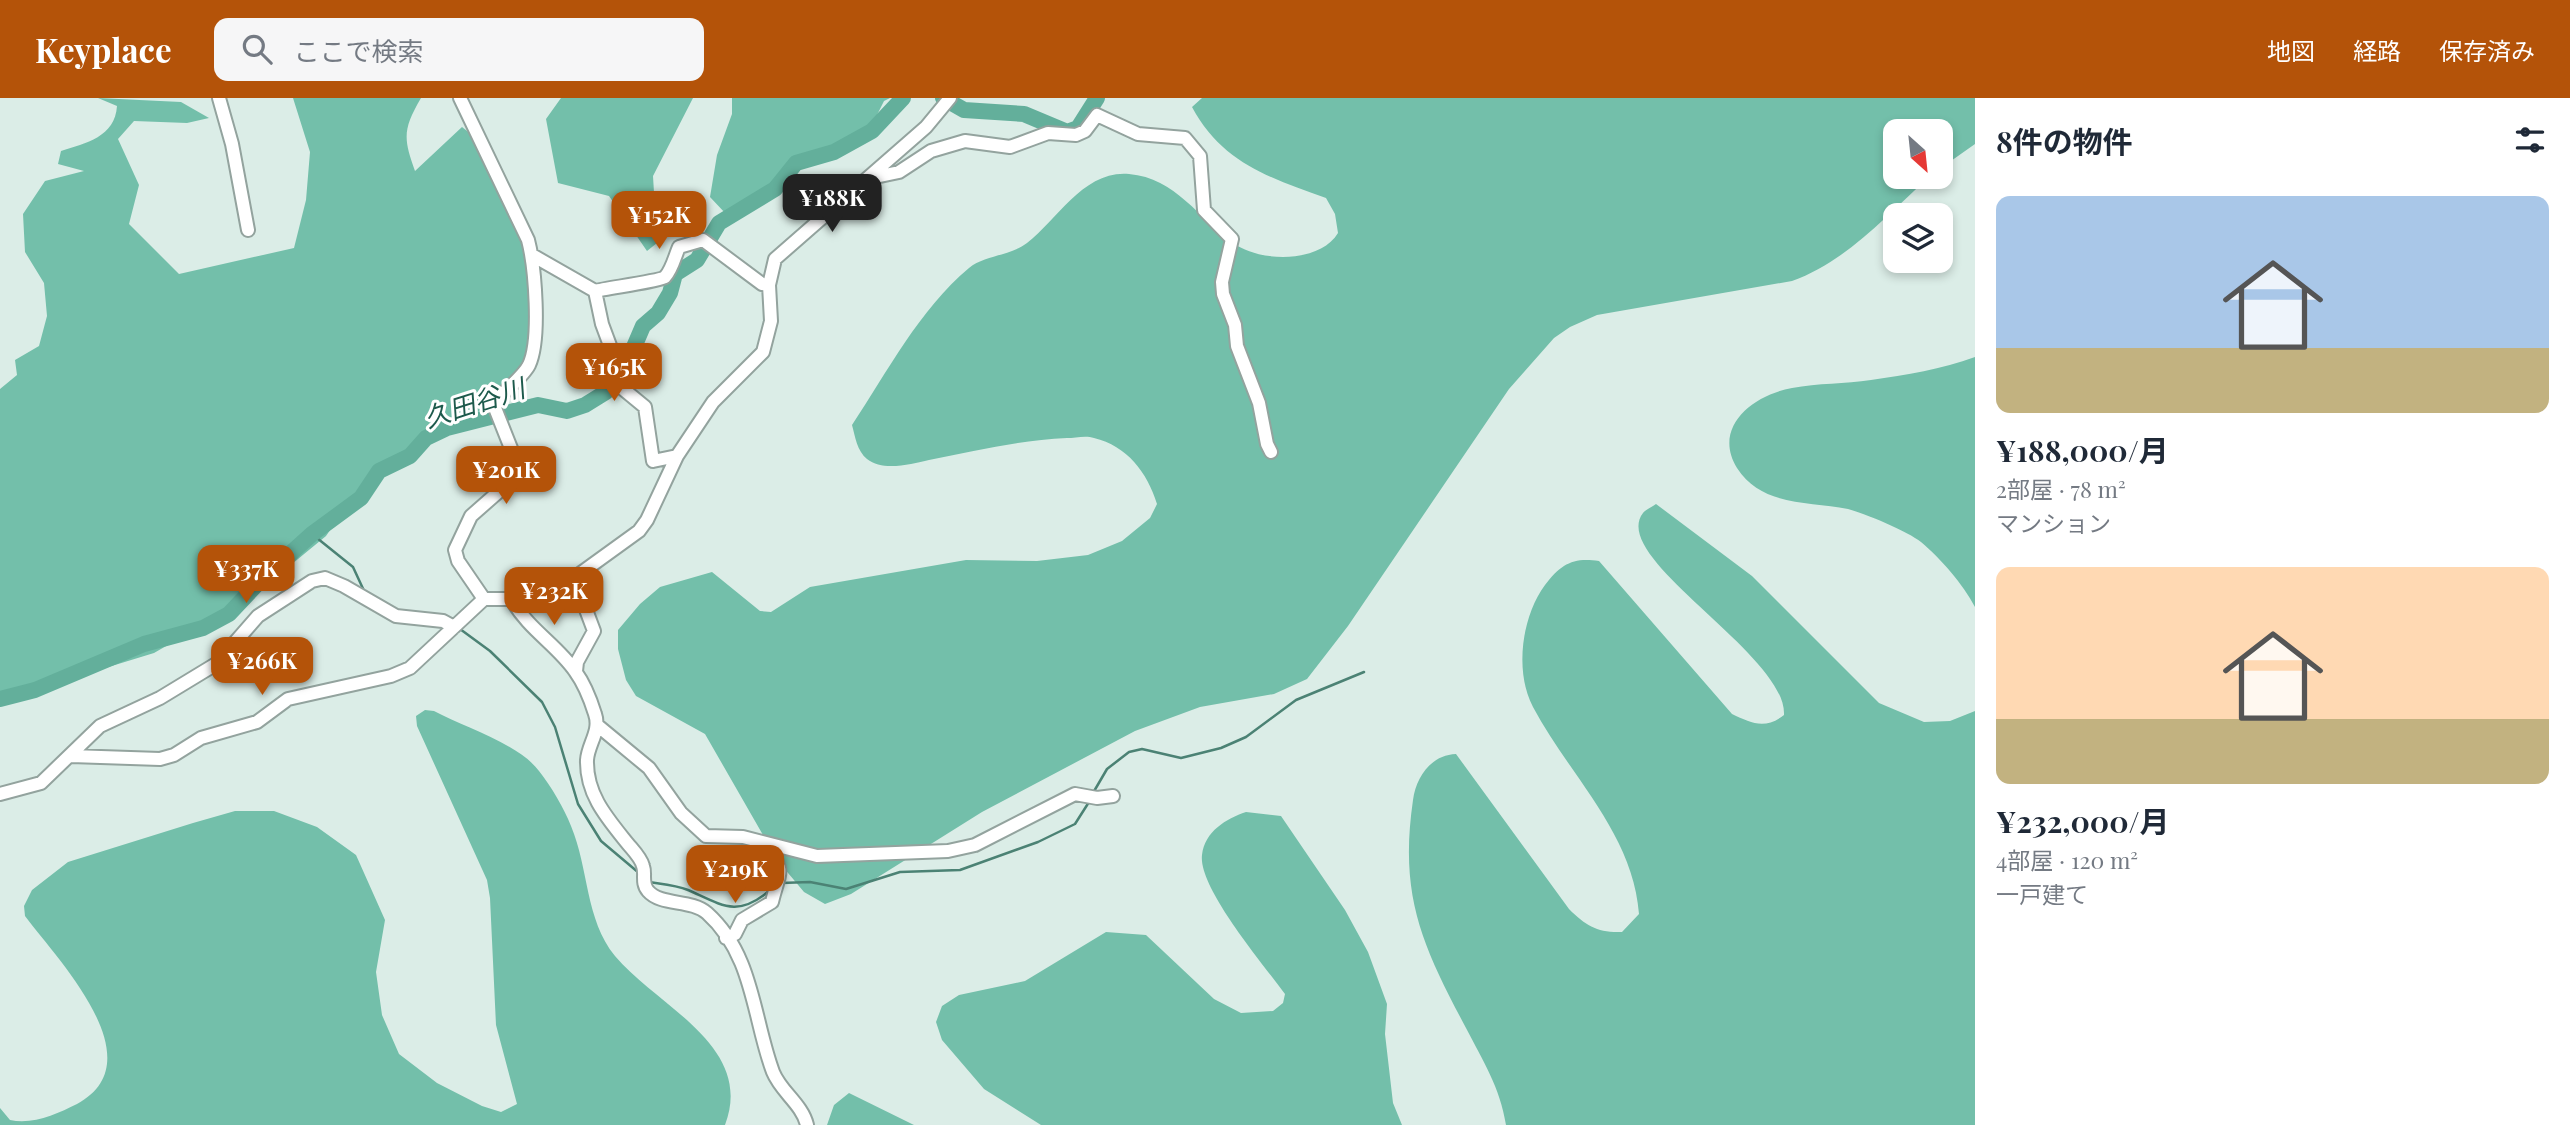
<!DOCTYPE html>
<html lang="ja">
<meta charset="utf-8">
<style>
body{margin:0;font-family:"Playfair Display","Noto Sans JP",serif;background:#f6f6f7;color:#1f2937;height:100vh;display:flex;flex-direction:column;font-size:26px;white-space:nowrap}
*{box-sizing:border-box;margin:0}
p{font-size:23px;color:#747a83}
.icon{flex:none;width:38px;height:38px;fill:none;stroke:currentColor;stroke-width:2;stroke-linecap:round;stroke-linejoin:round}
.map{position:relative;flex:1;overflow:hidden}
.drawer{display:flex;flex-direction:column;background:#fff;width:595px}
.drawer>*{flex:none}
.needle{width:46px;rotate:153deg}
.fabs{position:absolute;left:1883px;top:21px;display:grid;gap:14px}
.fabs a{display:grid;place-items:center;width:70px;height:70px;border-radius:14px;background:#fff;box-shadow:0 4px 10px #0003;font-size:35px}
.price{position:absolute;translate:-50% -60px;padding:0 16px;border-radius:14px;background:#b45309;color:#fff;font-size:23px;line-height:46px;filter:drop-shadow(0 2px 4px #0008)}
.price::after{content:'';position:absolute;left:50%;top:42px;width:21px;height:16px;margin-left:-10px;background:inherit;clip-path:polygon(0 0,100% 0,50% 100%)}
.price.current{background:#222;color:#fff}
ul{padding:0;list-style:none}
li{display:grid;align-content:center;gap:14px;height:371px;padding:0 21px}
li span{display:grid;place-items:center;height:217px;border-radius:14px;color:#555}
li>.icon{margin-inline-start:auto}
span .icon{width:126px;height:126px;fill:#fffc;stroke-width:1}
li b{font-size:30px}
h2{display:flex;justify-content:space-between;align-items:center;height:84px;padding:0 21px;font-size:30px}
header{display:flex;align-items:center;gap:42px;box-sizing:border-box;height:98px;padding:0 35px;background:#b45309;color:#fff}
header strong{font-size:33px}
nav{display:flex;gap:38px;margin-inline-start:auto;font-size:24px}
.search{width:490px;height:63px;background:#f6f6f7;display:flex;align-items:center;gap:18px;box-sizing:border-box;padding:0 24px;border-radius:14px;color:#747a83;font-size:26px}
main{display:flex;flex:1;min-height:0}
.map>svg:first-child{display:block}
</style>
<header>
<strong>Keyplace</strong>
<div class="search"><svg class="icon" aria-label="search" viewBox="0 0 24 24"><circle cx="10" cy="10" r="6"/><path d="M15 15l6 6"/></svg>ここで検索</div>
<nav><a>地図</a><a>経路</a><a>保存済み</a></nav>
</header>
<main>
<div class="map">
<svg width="1975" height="1027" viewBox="0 0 1975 1027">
<rect width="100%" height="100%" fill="#dbede7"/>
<!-- forest -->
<path fill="#73bfaa" d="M98,0l83,4 28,16 -22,5 -53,-2 -16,18 21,46 -10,39 50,50 115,-26 12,-48 4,-48 -17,-54h128c-18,31 -18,40 -6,73l47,-44 14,11 46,106 12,45 -5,67 -8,14 -51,50 -39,14 -24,21 -32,16 -12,20 -17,16 -20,29 -56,46 -43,29 -73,42 -101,31 -53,10v-305l17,-14 -2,-15 24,-14 8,-30 -3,-33 -19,-31 -2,-38 22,-33 39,-10 -26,-7 3,-13c25,-8 54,-14 56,-45z
M561,0h132l-40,78 4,67 -10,8 -38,-55 -51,-13 -12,-64z
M732,0h158l-6,3 -13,26 -24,16 -48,15 -33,39 -40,17 -16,-17 7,-42 15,-41z
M1202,0h773v46l-34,24v-37h-46v46h34c-42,38 -83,85 -137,104l-195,34 -27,12 -16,11 -45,51 -161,237 -41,53 -33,15 -74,13 -65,24 -153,81 -131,82 -26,10 -21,-12 -26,-31 -73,-127 -69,-38 -10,-16 -8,-31v-19l22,-26 20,-17 52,-15 48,39 11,1 39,-25 156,-27 71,1 51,-6 34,-14 28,-23 7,-14c-10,-32 -30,-58 -63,-66 -8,-3 -19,0 -27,0 -47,2 -92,13 -138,22 -18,4 -46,12 -62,-1 -10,-8 -12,-23 -15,-34 36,-54 67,-115 117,-157 16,-13 41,-12 58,-25 31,-24 57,-73 102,-69 47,4 69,44 104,69 28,20 87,20 105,-10l-3,-19 -9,-16c-56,-20 -104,-35 -134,-91z
M1975,259v250c-12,-23 -34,-48 -54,-65 -12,-10 -57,-29 -73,-33 -39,-8 -86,-2 -111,-41 -25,-41 16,-73 55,-80 26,-5 53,-4 79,-8 35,-5 71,-11 104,-23z
M1656,406l96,72 127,127 45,19 26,-1 25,-10v414h-469c-6,-38 -23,-64 -40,-97 -44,-83 -67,-132 -53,-228 3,-23 18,-45 43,-46l113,155c17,17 29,24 53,23l17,-18c-6,-81 -70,-139 -106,-207 -19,-36 -11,-91 12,-122 16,-21 28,-28 54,-24l133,153c19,9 33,16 52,1 3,-61 -176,-157 -141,-202 2,-3 9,-6 13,-9z
M425,612l9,1c30,16 85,33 105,60 12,15 25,37 32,55 18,43 14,93 44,130 43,51 140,90 110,169h-725v-17l10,12c23,5 47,-6 67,-16 80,-43 -20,-145 -52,-188l-1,-10 8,-16 36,-28 125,-39 42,-12h39l43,16 39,28 29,65 -9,52 6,43 17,39 38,29 45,23 19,6 16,-8 -21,-79 -6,-127 -3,-18 -70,-154 -1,-10z
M1246,714l35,4 64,94 23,42 19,52 -2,30 8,69 9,22h-361l-57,-36 -42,-49 -6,-18 6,-16 17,-11 66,-14 81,-49 40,3 68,64 27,14 32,-2 10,-8 2,-9c-20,-28 -87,-106 -83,-139 3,-24 24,-36 44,-43z
M849,995l65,32h-87l7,-20z"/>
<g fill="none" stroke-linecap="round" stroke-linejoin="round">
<!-- stream -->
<path stroke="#4b8274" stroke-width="2.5" d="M312,436l41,33 12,26
M460,531l30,22 52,51 13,25 23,77 23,37 38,32
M1093,695l14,-24 22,-17 13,-3 39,9 40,-10 25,-11 50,-37 68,-28
M649,784c13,2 27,3 39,8 34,15 49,28 81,1
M781,785l29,-1 36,7 54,-17 60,-2 78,-28 37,-18 14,-22"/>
<!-- river -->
<path stroke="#63af9b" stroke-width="16" d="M943,0l21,12 60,4 43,18 11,-4 19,-30
M0,601l35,-9 109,-46 59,-16 26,-14 32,-34 51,-46 49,-36 18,-27 31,-15 16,-18 21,-10 91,-23 29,6 18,-6 21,-13 7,-21 21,-24 9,-21 15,-13 12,-20 5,-19 22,-14 22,-37 56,-34 21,-26 38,-11 38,-21 31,-33"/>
<!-- minor casing -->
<g stroke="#93a39e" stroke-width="16">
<path id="minor" d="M219,0l13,46 16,86
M460,0l68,142c7,27 13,99 1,125 -6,12 -24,25 -33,36l-1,7 23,58 -5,13 -42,37 -16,34 3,11 26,38
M876,75l4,3 19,-4 32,-21 34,-10 45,6 38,-14 28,2 9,-4 12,-16 41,19 47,4 15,18 4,54 28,29 -10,43 1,12 12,31 2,21 22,57 8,41 4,8
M532,157l63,36c12,-3 65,-10 70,-14 7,-7 10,-21 14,-30l24,-7 59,44 7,1
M595,193l7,33 13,35 -5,9 1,11 34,28 8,54 24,-5
M512,502c16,29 45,45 63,71 8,11 16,30 20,43 6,17 -7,30 -8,46 -1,35 21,59 41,84 5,6 13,14 15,22 3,8 -2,17 5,25 13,15 43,8 59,22 47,42 46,106 66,159 8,20 29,32 34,53
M576,573l1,-9 17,-31 -9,-24 1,-36
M597,627l52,43 32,45 25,23 37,1 74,19 131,-5 27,-6 100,-51 22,4 16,-2
M71,658l89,3 14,-4 27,-17 56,-16 31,-23 103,-23 19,-8 74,-69h35l55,-21 65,-47 8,-11 30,-64 36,-54 50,-50 8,-31 -2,-36 6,-26 151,-132 24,-29
M0,696l41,-11 59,-57 60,-28 56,-34 42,-48 54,-35 13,-3 19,8 52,30 47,5 11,6
M726,840l9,-4 7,-14 30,-18c6,-27 17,-36 -10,-53l1,-5"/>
</g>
<!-- minor -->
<use href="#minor" stroke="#fff" stroke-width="12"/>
</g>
<g text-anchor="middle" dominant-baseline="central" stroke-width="6" stroke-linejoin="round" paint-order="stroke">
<!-- water labels -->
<g font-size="26" font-style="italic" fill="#1d5a4c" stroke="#fff">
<text transform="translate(474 304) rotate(-18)">久田谷川</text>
</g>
</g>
</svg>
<div class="fabs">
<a><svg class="needle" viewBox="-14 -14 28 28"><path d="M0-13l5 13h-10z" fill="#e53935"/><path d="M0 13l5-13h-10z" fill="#747a83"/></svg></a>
<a><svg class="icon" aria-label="layers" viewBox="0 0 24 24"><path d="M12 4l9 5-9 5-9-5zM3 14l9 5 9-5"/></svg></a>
</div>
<b class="price current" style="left:832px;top:136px">¥188K</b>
<b class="price" style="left:659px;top:153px">¥152K</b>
<b class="price" style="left:614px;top:305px">¥165K</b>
<b class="price" style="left:506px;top:408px">¥201K</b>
<b class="price" style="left:246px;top:507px">¥337K</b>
<b class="price" style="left:554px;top:529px">¥232K</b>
<b class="price" style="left:262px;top:599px">¥266K</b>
<b class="price" style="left:735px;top:807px">¥219K</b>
</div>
<section class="drawer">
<h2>8件の物件<svg class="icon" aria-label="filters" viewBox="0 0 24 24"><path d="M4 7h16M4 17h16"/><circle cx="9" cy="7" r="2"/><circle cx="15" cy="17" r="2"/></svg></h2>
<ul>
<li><span style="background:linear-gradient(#a9c7e8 70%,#c2b280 0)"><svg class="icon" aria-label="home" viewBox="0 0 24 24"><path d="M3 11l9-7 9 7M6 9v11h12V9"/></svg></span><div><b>¥188,000/月</b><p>2部屋 · 78 m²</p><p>マンション</p></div></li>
<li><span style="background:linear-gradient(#ffd9b3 70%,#c2b280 0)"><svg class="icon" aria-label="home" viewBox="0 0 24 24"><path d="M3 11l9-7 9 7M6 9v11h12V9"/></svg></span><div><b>¥232,000/月</b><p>4部屋 · 120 m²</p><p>一戸建て</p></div></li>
</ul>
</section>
</main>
